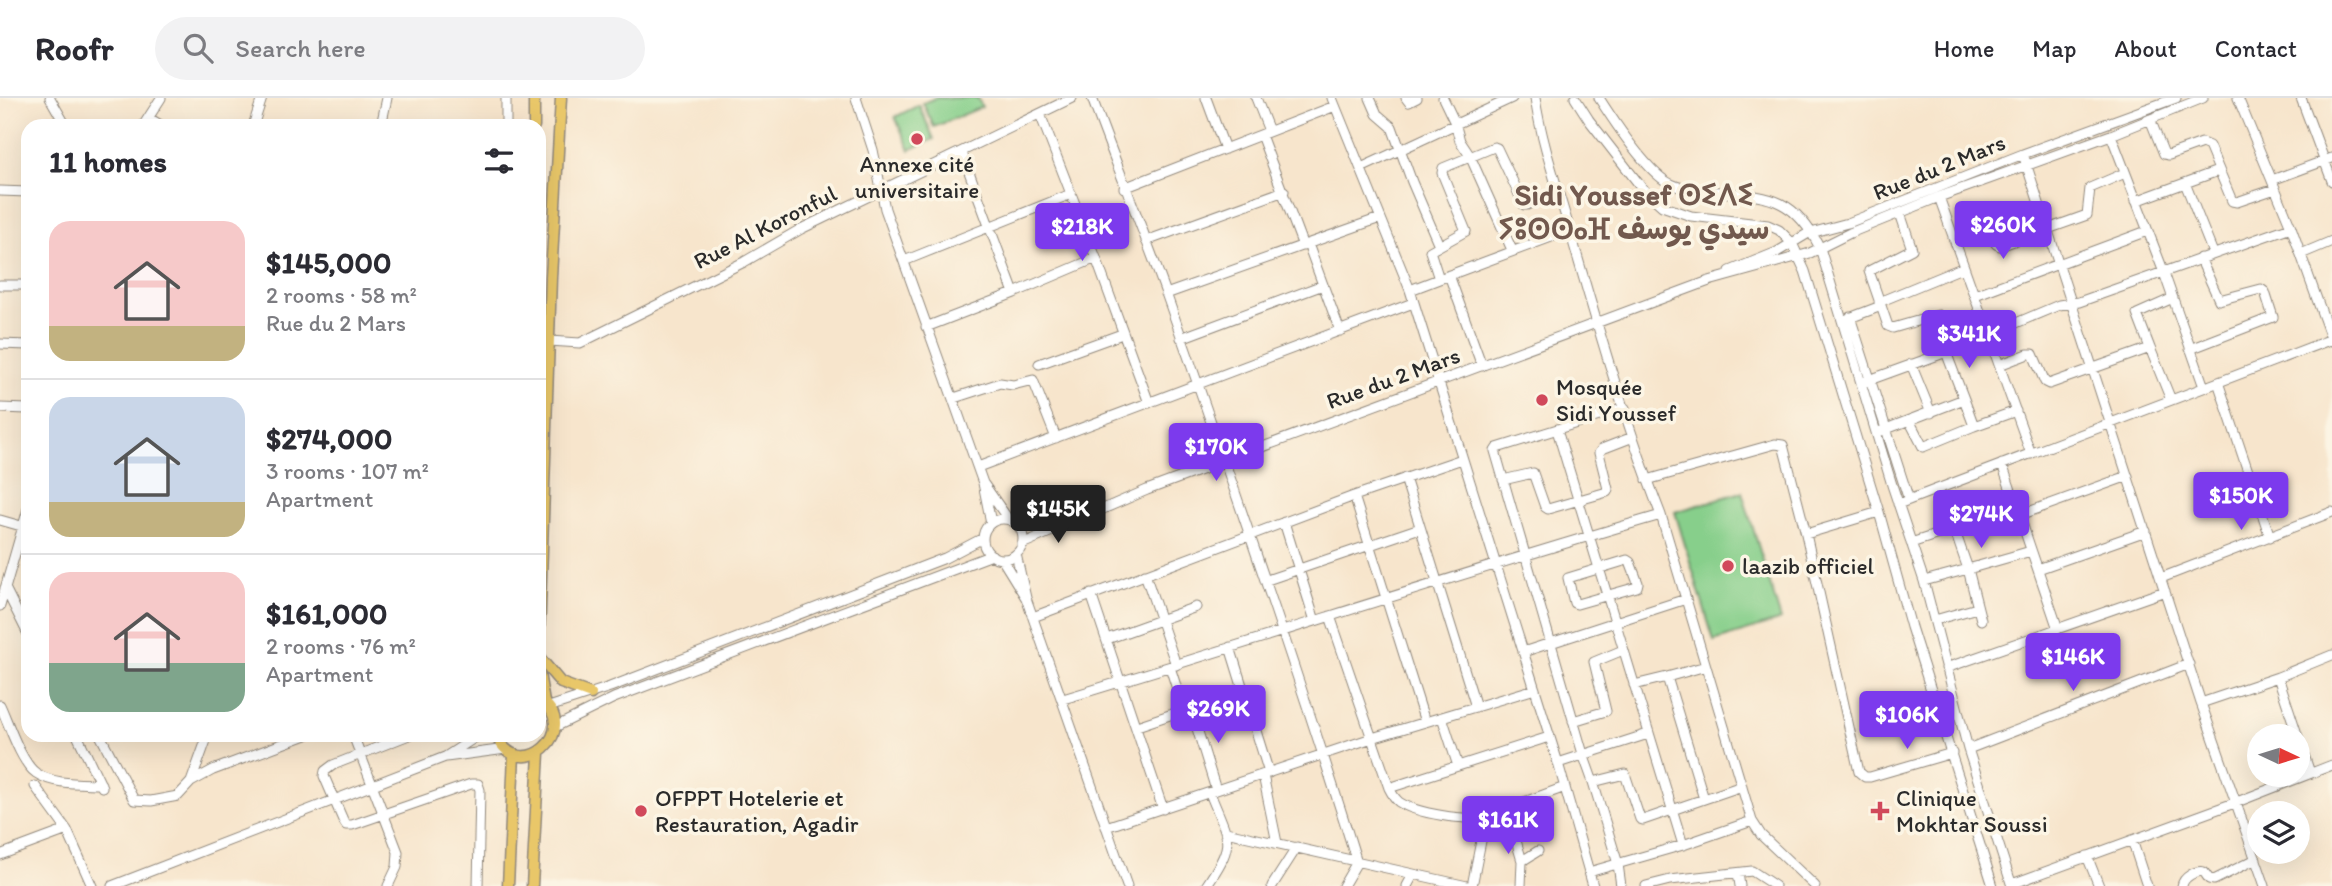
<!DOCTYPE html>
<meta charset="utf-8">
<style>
body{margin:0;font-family:Itim,"Playpen Sans Arabic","Noto Sans Tifinagh",sans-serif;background:#f2f2f3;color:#2b2b33;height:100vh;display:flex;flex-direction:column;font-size:26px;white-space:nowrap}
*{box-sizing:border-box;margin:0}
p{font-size:23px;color:#7c7c81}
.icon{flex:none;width:38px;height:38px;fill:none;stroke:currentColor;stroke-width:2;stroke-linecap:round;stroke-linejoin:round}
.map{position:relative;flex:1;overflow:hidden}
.sheet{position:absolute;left:21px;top:21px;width:525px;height:623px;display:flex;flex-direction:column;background:#fff;border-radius:21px;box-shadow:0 7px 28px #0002}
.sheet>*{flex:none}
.needle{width:46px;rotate:94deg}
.tools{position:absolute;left:2247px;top:626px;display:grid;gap:14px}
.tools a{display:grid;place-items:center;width:63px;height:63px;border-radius:50%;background:#fff;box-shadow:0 7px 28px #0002;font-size:35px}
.price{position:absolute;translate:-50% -60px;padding:0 16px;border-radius:7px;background:#7c3aed;color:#fff;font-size:23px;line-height:46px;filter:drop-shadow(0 2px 4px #0008)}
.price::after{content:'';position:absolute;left:50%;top:42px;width:21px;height:16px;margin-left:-10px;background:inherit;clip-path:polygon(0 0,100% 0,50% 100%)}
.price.current{background:#222;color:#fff}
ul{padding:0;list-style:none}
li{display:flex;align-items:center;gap:21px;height:175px;padding:0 28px}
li+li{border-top:2px solid #e1e1e2}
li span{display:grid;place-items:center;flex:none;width:196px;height:140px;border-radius:21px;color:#555}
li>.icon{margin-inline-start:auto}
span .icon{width:84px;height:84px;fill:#fffc;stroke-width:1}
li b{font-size:30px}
h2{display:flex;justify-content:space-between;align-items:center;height:84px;padding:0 28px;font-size:30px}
header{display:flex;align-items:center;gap:42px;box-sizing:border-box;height:98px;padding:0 35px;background:#fff;border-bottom:2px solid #e1e1e2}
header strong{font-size:33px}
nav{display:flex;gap:38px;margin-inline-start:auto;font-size:24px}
.search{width:490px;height:63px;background:#f2f2f3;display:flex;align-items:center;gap:18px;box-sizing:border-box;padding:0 24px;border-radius:38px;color:#7c7c81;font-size:26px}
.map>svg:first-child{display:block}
</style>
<header>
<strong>Roofr</strong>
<div class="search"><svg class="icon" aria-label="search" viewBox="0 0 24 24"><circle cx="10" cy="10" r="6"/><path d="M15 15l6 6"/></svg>Search here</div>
<nav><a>Home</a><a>Map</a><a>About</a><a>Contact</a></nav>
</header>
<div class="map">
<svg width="2332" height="788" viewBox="0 0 2332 788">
<rect width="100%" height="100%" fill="#fcf5e5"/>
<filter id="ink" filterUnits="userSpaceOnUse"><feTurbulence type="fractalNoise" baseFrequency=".0143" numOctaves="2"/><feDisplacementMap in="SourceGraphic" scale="14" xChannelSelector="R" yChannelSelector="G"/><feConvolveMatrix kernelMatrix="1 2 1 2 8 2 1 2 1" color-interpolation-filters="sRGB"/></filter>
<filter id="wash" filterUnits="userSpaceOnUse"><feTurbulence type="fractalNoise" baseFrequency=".00686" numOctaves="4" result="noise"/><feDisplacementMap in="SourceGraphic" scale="28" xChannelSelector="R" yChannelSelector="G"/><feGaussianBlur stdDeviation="1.57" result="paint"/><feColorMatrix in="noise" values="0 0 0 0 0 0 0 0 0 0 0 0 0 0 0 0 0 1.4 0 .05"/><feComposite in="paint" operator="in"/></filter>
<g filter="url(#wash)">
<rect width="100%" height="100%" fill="#f7e5cc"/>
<!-- green -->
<path fill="#87cf8b" stroke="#597d5b" stroke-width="2" d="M935,0h43l4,9 -48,20 -11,-24z
M919,7l15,34 -24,11 -15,-33z
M1742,394l39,128 -67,21 -39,-129z"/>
</g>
<g filter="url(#ink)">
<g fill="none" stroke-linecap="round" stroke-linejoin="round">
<!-- minor casing -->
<g stroke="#91887c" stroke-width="11">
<path id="minor" d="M50,0l16,28
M856,0l17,52 12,59 98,274
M1092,0c24,66 51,131 75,198 66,188 131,376 190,566l-14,24
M1206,0l19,51
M1256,0l13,33
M1332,0l78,192 148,473 35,123
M1370,0l7,16 15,13 20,55 27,63
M1406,0l3,4 8,-4
M1443,0l12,25 5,18 10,15 42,94
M1535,0c7,47 24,94 37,140 27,93 54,187 89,277l91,306 9,14 54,51
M1575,0l14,22 53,68 20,18 29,10 77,9 11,5 13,13 13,28 74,241 32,115 82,259
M1599,0c14,22 49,76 72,86 12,6 25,6 37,7 56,6 84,1 112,57l72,237 32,96 44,168 44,137
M2238,0l53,129 41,114
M2301,0l31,83
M1040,16l56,144 53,145
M149,20l13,8
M2150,21l14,35 5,1 33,-12 7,3 23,55 5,1 38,-13
M143,28l18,-28
M253,28l9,-28
M381,28l6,-28
M506,28v-28
M1261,37l42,111
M2111,37l52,135 41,117
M962,55l52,140
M2023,56l178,549 64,183
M1361,70l151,-70
M2272,82l60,-22
M2185,85l33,-12
M1124,90l211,-82
M0,93l28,1
M1939,99l92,257
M2136,103l49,-18 28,70
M1900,115l12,36 -43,22 19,55 5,2 45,-13 14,35
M1953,140l35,-9 8,15 4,2 87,-31 3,-27 35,-15
M1146,143l138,-50
M1308,146l32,87
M2301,156l31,-13
M904,163l167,-67
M1730,173l47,-19 30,-18 41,-11 175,-69 153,-56
M1449,177l33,91
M1439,181l131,-49
M0,187h28
M1410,192l29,-11 -9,-28 36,-20 -24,-58 1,-5 51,-21 3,1 27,57h3l32,-16
M1166,196l214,-76
M1975,197l172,-64
M1879,204l85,-35
M1850,219l59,183
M1847,221l34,-13
M926,229l88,-34 82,-35
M1181,240l142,-53
M549,243l31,2 164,-81 57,-33 271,-131
M0,246l28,1
M2150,250l21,52
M2190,251l83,-32 -8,-25 -4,-3 -42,11 -19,-42
M1946,254l18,47
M1039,266l83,-30
M1911,266l20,49
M1999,267l29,-11h5l12,28 4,2 101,-36 -13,-34 36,-16
M2218,284l52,155
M1861,285l91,-33 107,-45 20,-3 212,-75
M954,300l46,-15 13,2 20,-5 23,58
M0,310l28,1
M1625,310l-128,40 -2,3 88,303 10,28 32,-8 15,45 3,1 99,-34
M1909,322l14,27 51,-21
M1557,332l126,415
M1881,333l83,-32 10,27 42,-15
M2002,366l56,165
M978,369l435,-164
M1405,380l71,229
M1503,382l30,-7 12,34 3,2 59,-17 1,-3 -9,-36 3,-4 31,-12
M1647,382l128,-36 8,1 23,89 53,238 6,5h5l82,-24
M1354,398l71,226
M1898,406l434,-165
M1949,416l19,55 63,-18
M2020,417l108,-39
M983 441a20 20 0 1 1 40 0a20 20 0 1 1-40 0Z
M0,422l28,8
M1284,424l31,99
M991,425l-8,-40 25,36
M1019,429l54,-9
M1806,436l73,-22
M1911,445l43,-14
M1022,446l125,-54 562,-209 101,-28 40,-20 89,-36 172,-62 92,-37
M1002,461l24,39 -10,-44
M1627,462l3,2 8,21 -1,4 -60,17 -3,-1 -6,-25z
M2038,471l108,-38
M1145,476l31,91
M2161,480l171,-66
M1267,482l153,-52
M1924,483l44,-12 13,51
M5,490l23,46
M1091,496l72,215
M1026,500l101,288
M0,508l28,-97
M1330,518l59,172c3,6 5,10 10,14 17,11 67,20 87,14
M1033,519l321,-121 108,-37
M1935,522l42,-12
M1107,541l89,-32
M1230,549l39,126
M1523,554l163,-53
M1170,569l14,44
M1946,570l219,-77
M1667,579l39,-11
M2278,579l54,-22
M1634,587l33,-8 37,122
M1063,601c200,-60 397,-126 598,-184
M2201,605l77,-26 32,96
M0,607c8,17 21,58 36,68 18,12 44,10 65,11
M549,609l61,-20 335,-129 38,-20
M1191,611l25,81
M1442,619l16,49
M1573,623l33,-10 -12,-49 29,-12
M1137,628l107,-36
M555,629l59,-29 378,-143
M77,637l25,52
M100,637l34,65 17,1 27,-5 13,-14 22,-12 93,-35
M353,637l45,117 -1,15 -9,19
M409,637l-76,30 -8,6 -1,5 19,44 3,5h6l119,-41h7l2,6 -2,96
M1968,651l221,-85
M446,659l60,-8
M1558,665l90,-29
M1263,677l14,68
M191,684l17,-47
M1593,684l25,82 3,22
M35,688l32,44 25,56
M1389,690l160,-51
M1106,729l266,-89 163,-49
M1226,734l241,54
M1514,736l8,27
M2132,742l15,46
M0,757l67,-25
M2087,758l12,30
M1589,774l94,-27 69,-24
M1738,775l2,13
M2012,786l225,-82 95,-37
M112,788l333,-129 34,-22
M1206,788c31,-45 23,-45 4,-93
M1272,788l25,-39
M1407,788l6,-11
M1472,788l14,-70 79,-29
M1521,788l1,-25 16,-10
M1646,788l24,-6 82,-9 23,15
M2182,788c1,-9 14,-16 22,-14l5,7 5,1 42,-21"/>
</g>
<!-- major casing -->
<g stroke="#91887c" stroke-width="13">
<path id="major" d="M534,28v-28
M539,542l12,-363 10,-179
M539,559l22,26 30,11
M539,575l5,29
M496,637c24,53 89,-7 43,-36
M508,788l6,-132
M532,788l7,-133"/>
</g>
<!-- minor -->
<use href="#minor" stroke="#fff" stroke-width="9"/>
<!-- major -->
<use href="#major" stroke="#e9c769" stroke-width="10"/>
</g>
</g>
<!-- markers -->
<g fill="#d1495b" stroke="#fcf5e5" stroke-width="2.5">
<circle cx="917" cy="41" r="7"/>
<circle cx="1542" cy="302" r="7"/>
<circle cx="1728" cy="468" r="7"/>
<circle cx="641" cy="713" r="7"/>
<path d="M1876.5 702.5h7v7h7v7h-7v7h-7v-7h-7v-7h7z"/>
</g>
<g text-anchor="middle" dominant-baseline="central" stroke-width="7" stroke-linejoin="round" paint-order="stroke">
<!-- poi labels -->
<g font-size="23" fill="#2b2b2b" stroke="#fcf5e5" text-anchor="start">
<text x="917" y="66" text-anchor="middle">Annexe cité<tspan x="917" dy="26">universitaire</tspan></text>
<text x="1556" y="289">Mosquée<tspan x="1556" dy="26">Sidi Youssef</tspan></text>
<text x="1742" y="468">laazib officiel</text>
<text x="655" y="700">OFPPT Hotelerie et<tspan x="655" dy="26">Restauration, Agadir</tspan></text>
<text x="1896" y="700">Clinique<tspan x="1896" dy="26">Mokhtar Soussi</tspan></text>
</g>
<!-- street labels -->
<g font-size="23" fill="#2b2b2b" stroke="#fcf5e5">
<text transform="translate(1939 69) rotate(-22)">Rue du 2 Mars</text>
<text transform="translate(765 129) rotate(-27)">Rue Al Koronful</text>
<text transform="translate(1393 280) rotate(-20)">Rue du 2 Mars</text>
</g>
<!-- district labels -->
<g font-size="30" font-weight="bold" fill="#72594e" stroke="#fcf5e5">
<text x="1634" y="96">Sidi Youssef ⵙⵉⴷⵉ<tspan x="1634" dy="34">ⵢⵓⵙⵙⴰⴼ سيدي يوسف</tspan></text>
</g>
</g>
</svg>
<div class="tools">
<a><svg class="needle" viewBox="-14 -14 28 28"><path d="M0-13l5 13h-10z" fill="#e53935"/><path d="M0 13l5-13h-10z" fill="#7c7c81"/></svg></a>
<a><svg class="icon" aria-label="layers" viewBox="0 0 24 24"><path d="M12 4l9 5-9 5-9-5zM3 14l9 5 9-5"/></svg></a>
</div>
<b class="price" style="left:2003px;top:163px">$260K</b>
<b class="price" style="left:1082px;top:165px">$218K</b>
<b class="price" style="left:1969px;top:272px">$341K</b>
<b class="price" style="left:1216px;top:385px">$170K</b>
<b class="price" style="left:2241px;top:434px">$150K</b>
<b class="price current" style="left:1058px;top:447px">$145K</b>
<b class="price" style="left:1981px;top:452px">$274K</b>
<b class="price" style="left:2073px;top:595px">$146K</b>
<b class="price" style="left:1218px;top:647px">$269K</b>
<b class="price" style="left:1907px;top:653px">$106K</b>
<b class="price" style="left:1508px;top:758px">$161K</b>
<section class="sheet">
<h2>11 homes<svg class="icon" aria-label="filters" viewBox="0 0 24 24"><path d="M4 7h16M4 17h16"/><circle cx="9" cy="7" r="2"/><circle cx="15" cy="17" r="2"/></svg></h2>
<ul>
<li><span style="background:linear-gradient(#f6c9c9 75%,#c2b280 0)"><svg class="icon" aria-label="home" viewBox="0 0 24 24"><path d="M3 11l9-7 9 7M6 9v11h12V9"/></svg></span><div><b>$145,000</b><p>2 rooms · 58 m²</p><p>Rue du 2 Mars</p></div></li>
<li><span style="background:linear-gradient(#c9d6e8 75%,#c2b280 0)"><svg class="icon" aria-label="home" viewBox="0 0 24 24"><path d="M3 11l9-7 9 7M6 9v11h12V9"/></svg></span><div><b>$274,000</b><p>3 rooms · 107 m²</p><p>Apartment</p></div></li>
<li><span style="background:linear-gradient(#f6c9c9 65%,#7fa58c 0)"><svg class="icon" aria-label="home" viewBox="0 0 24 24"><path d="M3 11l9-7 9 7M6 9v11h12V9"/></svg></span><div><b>$161,000</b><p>2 rooms · 76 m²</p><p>Apartment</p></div></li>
</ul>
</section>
</div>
